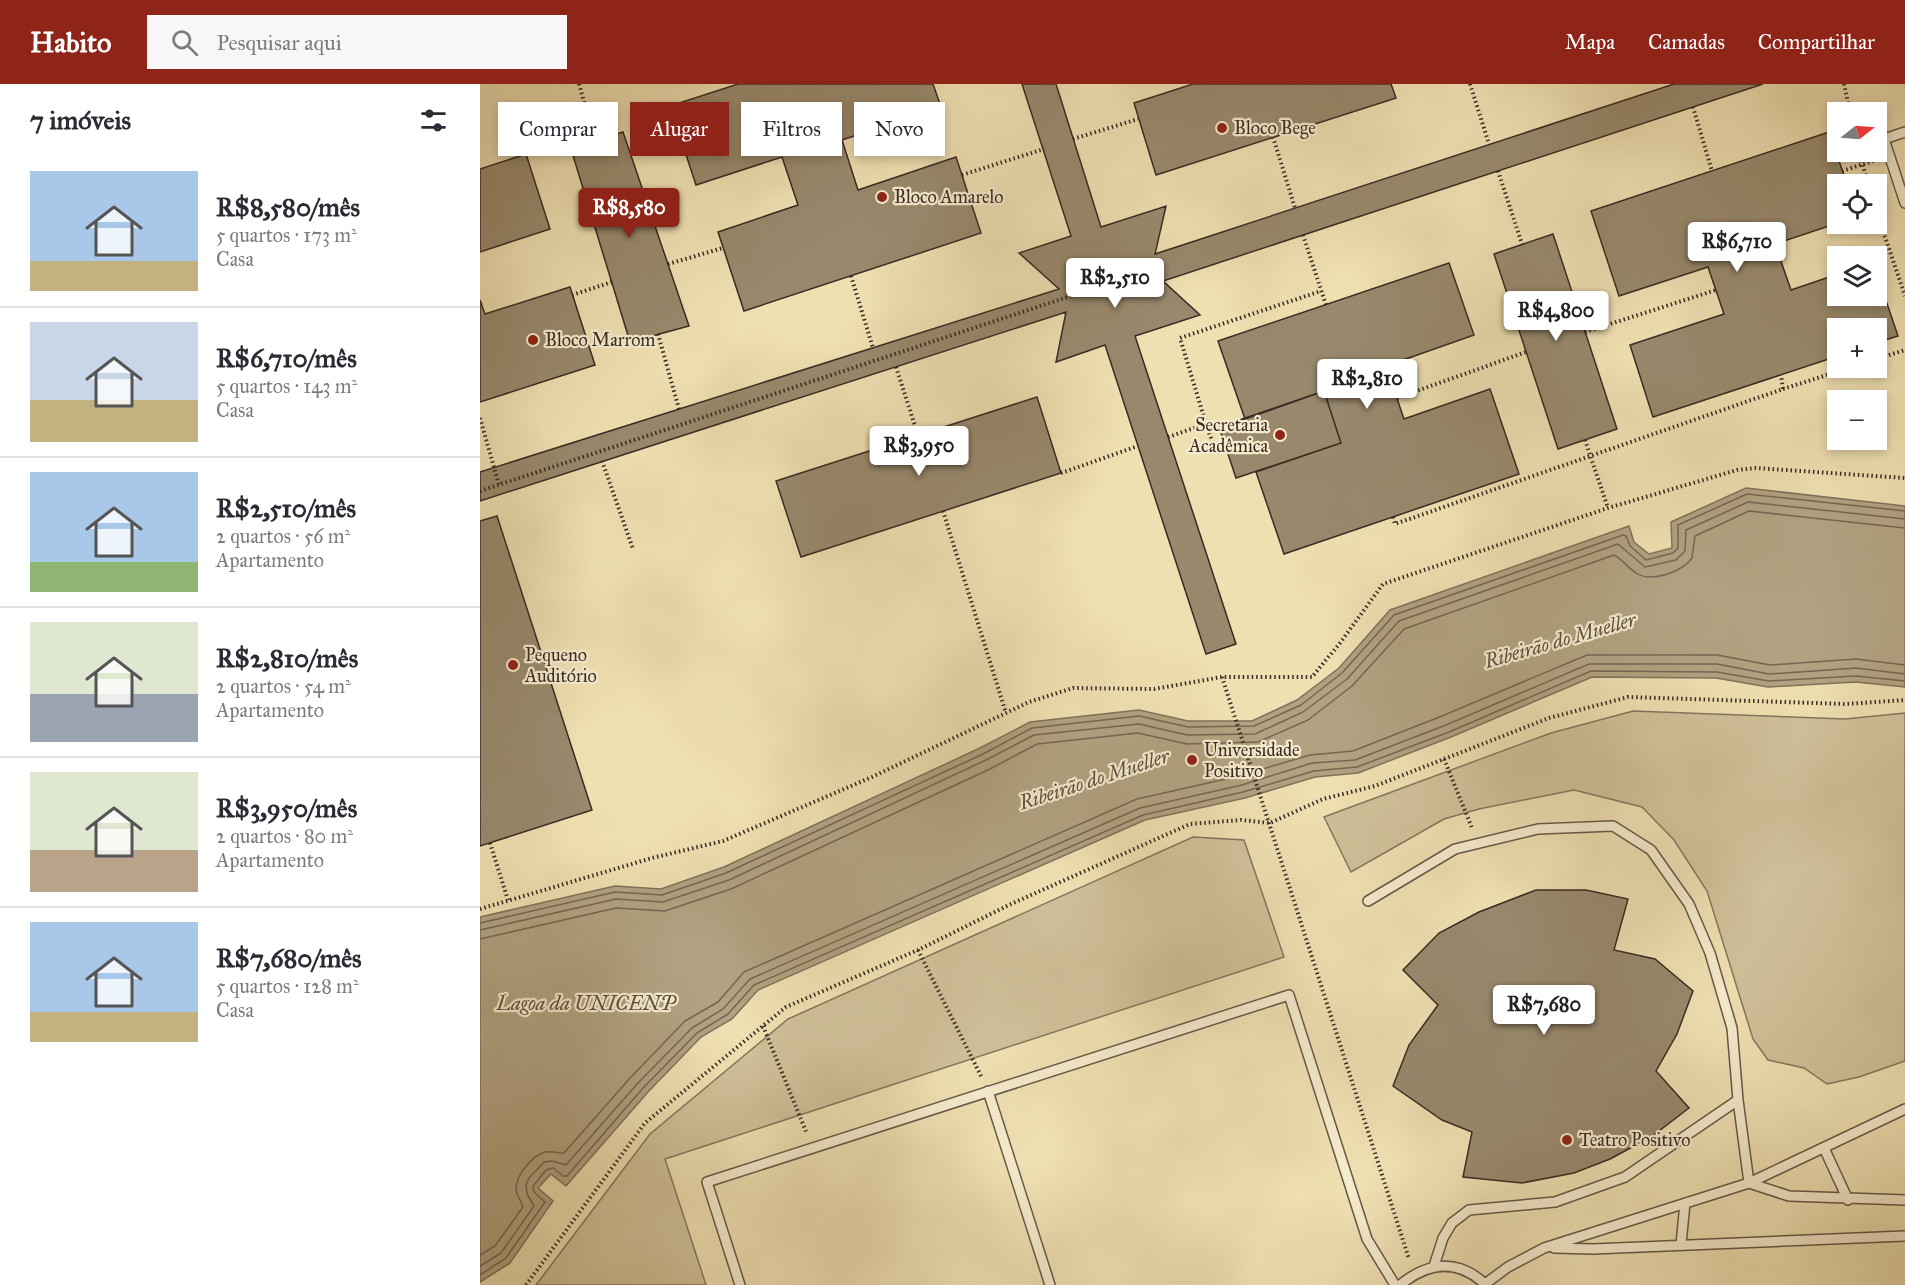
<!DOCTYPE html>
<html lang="pt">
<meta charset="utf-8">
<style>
body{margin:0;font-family:"IM FELL Great Primer",serif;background:#f7f7f7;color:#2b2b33;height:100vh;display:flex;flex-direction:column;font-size:22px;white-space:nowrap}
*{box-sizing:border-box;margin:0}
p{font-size:20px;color:#7c7c81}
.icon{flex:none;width:33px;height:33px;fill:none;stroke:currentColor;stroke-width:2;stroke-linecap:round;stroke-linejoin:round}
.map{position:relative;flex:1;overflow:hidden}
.drawer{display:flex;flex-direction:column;background:#fff;width:480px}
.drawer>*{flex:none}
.guide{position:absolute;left:18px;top:18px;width:570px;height:54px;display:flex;gap:12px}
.needle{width:39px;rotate:73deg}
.fabs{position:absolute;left:1347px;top:18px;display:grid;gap:12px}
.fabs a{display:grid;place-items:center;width:60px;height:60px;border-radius:0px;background:#fff;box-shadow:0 3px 9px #0003;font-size:30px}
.price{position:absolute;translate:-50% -51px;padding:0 14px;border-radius:6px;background:#fff;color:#222;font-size:20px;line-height:39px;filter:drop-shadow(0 2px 3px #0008)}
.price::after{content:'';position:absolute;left:50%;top:36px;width:18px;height:14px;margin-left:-9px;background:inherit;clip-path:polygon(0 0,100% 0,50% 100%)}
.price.current{background:#8f2418;color:#fff}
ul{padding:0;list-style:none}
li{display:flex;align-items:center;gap:18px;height:150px;padding:0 30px}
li+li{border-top:2px solid #e1e1e2}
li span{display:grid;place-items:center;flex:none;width:168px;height:120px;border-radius:0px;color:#555}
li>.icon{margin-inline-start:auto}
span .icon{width:72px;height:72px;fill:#fffc;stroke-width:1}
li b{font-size:26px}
h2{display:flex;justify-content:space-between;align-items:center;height:72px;padding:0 30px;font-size:26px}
.tag{padding:0 21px;border-radius:0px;background:#fff;box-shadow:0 3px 9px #0003;font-size:21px;line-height:54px}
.tag.current{background:#8f2418;color:#fff}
header{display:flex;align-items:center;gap:36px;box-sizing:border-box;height:84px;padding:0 30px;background:#8f2418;color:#fff}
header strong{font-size:28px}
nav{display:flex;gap:33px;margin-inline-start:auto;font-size:21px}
.search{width:420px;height:54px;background:#f7f7f7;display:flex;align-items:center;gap:15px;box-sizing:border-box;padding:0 21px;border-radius:0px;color:#7c7c81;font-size:22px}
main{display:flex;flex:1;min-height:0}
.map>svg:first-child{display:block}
</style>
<header>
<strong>Habito</strong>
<div class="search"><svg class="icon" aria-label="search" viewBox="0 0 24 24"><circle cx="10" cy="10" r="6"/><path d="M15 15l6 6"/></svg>Pesquisar aqui</div>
<nav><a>Mapa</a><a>Camadas</a><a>Compartilhar</a></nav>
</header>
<main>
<section class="drawer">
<h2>7 imóveis<svg class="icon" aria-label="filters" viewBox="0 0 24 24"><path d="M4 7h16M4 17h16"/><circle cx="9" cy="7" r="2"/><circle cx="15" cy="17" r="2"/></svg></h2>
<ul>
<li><span style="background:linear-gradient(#a9c7e8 75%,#c2b280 0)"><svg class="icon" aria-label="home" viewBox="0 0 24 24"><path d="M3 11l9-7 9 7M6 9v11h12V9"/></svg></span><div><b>R$8,580/mês</b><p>5 quartos · 173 m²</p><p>Casa</p></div></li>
<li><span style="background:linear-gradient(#c9d6e8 65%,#c2b280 0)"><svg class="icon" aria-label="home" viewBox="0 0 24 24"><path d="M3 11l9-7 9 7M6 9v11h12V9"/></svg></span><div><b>R$6,710/mês</b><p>5 quartos · 143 m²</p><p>Casa</p></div></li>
<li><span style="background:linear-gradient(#a9c7e8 75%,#8fb573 0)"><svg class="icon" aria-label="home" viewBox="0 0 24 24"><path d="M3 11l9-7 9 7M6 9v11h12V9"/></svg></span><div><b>R$2,510/mês</b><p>2 quartos · 56 m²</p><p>Apartamento</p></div></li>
<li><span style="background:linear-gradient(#dfe7d0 60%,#9aa5b1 0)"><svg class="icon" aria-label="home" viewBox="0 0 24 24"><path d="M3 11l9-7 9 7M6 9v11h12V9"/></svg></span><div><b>R$2,810/mês</b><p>2 quartos · 54 m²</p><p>Apartamento</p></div></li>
<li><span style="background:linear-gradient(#dfe7d0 65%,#b9a48a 0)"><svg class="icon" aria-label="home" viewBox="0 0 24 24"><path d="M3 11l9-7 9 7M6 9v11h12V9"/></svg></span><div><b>R$3,950/mês</b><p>2 quartos · 80 m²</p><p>Apartamento</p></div></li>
<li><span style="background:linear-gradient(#a9c7e8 75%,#c2b280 0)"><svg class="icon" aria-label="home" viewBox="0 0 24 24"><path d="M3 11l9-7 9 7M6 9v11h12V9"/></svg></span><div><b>R$7,680/mês</b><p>5 quartos · 128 m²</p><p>Casa</p></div></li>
</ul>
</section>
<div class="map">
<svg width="1425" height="1201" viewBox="0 0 1425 1201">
<rect width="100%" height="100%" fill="#efe0b2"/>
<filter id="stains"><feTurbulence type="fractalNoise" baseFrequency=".00333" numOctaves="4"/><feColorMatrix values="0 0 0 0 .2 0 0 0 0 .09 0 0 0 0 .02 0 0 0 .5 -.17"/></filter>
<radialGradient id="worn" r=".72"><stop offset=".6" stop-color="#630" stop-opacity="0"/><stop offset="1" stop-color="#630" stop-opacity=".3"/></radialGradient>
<!-- green -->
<path fill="#d0c19a" stroke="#85765e" stroke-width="1.5" d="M1153,627l212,8 60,-6v348l-46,16 -32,7 -23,-16 -36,-8 -15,-21 -46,-148 -33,-51 -32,-33 -68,-17 -95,19 -35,10 -93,53 -27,-55 227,-84z
M713,753l51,3 40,117 -619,202 41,126h-170l114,-151 138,-115z"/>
<!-- water -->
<path fill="#b1a281" stroke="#81725b" stroke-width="1.5" d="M1266,404l159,18v181l-49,-5 -88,5 -52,-9 -124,-1 -141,60 -93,36 -43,4 -70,21 -100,22 -387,170 -26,29 -31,18 -53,55 -82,94 -15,-12 -13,14 15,13 -43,62 -30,19v-365l135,-31 46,3 63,-22 256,-119 50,-26 109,-12 49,11h64l45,-21 42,-32 51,-58 239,-84 5,16 15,12 23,-6 -1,-26z"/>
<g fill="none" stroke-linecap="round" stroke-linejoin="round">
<!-- shore -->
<path stroke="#766652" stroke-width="1.5" d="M0,839l135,-31 47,3 64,-22 257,-119 49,-26 107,-12 49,11 66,-1 47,-21 41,-32 52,-58 229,-80 3,1 4,10 16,14 27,-7 5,-5v-23l69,-31 158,17
M0,846l136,-31 47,3 66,-22 257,-120 48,-25 105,-11 48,11 68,-1 48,-22 44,-33 52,-58 219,-77 27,23 31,-7 9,-9 1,-21 62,-28 157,17
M0,855l136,-31 49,3 66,-22 259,-120 47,-25 101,-11 49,11 71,-2 50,-22 44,-34 52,-57 210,-74c8,4 14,13 22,18 15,10 46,-1 56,-15l3,-22 54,-25 156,17
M0,1171l15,-9 28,-39c-2,-6 -6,-11 -7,-18 0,-14 16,-33 29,-37 7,-1 13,1 19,1l67,-76 54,-56 33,-19 26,-30 393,-173 102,-23 71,-21 43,-4 89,-35 145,-61h130l53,10 86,-6 49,6
M0,1182l21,-13 33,-47 -7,-12 -1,-9 3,-7 15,-16 8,-1 14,4 72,-82 54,-55 31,-19 27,-30 390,-171 102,-23 70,-22 43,-3 91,-35 143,-61h128l52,10 87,-6 49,6
M0,1191l26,-17 39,-56 -11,-10 -1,-6 13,-16 7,-2 10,8h4l76,-88 54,-55 31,-19 26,-29 389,-170 100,-23 71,-21 43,-4 92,-35 142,-61 126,1 52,9 87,-5 49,5"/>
</g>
<!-- building -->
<path fill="#98896d" stroke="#3a2a23" stroke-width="1.5" d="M258,0h195l8,23 -99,33 16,50 98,-33 25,76 -237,78 -26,-79 80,-27 -16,-48 -86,28 -26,-79z
M542,0h34l45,143 65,-21 -11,48 519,-170h89l-600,197 37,34 -65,21 101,308 -30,10 -101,-309 -49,17 10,-50 -586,189v-29l579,-183 -40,-36 52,-17z
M713,0h198l5,14 -240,77 -22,-72z
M143,48l66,194 -59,16 -59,-193z
M1349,48l18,52h-9v39l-63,21 16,46 47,-16v22h38v-25l22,65 -22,7v-15h-38v28l-185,61 -23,-72 94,-31 -16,-47 -89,29 -28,-85z
M46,70l24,75 -70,23v-83z
M1073,150l64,195 -59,20 -64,-195z
M969,179l25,72 -88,31 18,53 86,-30 29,85 -235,80 -28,-82 85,-29 -17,-52 -79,28 -27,-78z
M90,203l25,78 -115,37v-102l5,14z
M844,307l17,52 -105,35 -17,-51z
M557,313l24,76 -260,84 -25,-76z
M17,432l95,294 -112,36v-325z
M1056,806h50l42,9 -14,51 41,9 38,32 -16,43 -21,37 33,37 -38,29 -41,22 -36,14 -52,10 -59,-6 9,-45 -30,-12 -49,-34 16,-41 29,-40 -35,-35 36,-37 40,-21z"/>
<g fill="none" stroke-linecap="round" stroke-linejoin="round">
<!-- lane casing -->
<g stroke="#675847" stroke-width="12">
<path id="lane" d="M1425,48l-21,7 21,64
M888,817l87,-52 83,-20 75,-3 38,24 38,54 21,49 22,75 6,72 11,83 40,13 116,4
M508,1007l62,194
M1344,1064l24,52
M1201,1160l4,-41
M1074,1164l39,1 312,-13
M954,1182l9,-28 9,-15 17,-13 86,-8 70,-25 113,-77
M1005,1200l23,-17 36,-19 205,-65 156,-74
M260,1201l-33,-103 582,-187 78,244 28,46
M920,1201c28,-23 58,-27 86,0"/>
</g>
<!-- path -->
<path stroke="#3a2a23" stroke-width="4" stroke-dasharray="1.5 3" stroke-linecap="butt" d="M99,0l16,57
M990,0l19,60
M1364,0l6,28
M1213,23l19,64
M793,53l22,71
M593,55l65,-20
M1379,68l9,32
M1018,87l24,73
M1362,87l34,-11
M482,91l82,-26
M1396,126l29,86
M823,151l23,70
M188,180l55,-16
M371,192l22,72
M92,211l40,-13
M1105,248l131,-42
M178,250l21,75
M1396,275l29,-9
M416,283l22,68
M1303,305l66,-21
M917,314l129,-46
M0,334l19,67
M726,340l-26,-86 141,-47
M688,353l38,-13 10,28 11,-4
M1105,356l23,68
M122,377l31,88
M581,389l77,-27
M0,407l618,-204
M463,427l63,202
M913,433l2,7 388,-135 -2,-14
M742,593l187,582
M964,675l28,69
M10,759l18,57
M0,825l172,-51 71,-17 149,-64 157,-75 44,-14 81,1 68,-12h90l28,-34 43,-59 225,-76 129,-38 19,-2 149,10
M438,866l64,128
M283,942l44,108
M46,1201l119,-162 141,-116 132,-57 93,-46 179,-80 51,-4 29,3 53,-24 52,-13 174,-68 79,-21 218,7 59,-4"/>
<!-- lane -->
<use href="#lane" stroke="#f5ebcd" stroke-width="9"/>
</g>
<!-- markers -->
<g fill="#8f2418" stroke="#f5ebcd" stroke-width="2">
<circle cx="742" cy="44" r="6"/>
<circle cx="402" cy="113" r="6"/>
<circle cx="53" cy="256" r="6"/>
<circle cx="800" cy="351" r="6"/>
<circle cx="33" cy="581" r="6"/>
<circle cx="712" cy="676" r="6"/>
<circle cx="1087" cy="1056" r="6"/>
</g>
<g text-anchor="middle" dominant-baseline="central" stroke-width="4.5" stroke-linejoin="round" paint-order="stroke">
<!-- poi labels -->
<g font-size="18" fill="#3a2a23" stroke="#f5ebcd" text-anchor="start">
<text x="754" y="44">Bloco Bege</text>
<text x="414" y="113">Bloco Amarelo</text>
<text x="65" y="256">Bloco Marrom</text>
<text x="788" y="341" text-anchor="end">Secretaria<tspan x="788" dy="21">Acadêmica</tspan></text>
<text x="45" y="571">Pequeno<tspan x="45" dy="21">Auditório</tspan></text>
<text x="724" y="666">Universidade<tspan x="724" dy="21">Positivo</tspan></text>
<text x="1099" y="1056">Teatro Positivo</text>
</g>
<!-- water labels -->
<g font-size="20" font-style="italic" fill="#5e4e3f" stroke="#f5ebcd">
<text transform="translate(1080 556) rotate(-16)">Ribeirão do Mueller</text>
<text transform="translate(614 695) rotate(-18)">Ribeirão do Mueller</text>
<text x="106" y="919">Lagoa da UNICENP</text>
</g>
</g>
<rect width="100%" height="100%" filter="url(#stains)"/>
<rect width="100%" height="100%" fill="url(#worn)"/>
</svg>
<div class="fabs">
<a><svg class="needle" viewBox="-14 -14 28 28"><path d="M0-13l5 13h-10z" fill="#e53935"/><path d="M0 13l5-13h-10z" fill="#7c7c81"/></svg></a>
<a><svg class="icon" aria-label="locate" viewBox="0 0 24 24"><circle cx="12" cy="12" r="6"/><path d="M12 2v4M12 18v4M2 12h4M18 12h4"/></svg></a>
<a><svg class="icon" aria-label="layers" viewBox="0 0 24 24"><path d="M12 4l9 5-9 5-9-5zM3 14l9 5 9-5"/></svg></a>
<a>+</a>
<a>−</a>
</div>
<b class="price current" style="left:149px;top:155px">R$8,580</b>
<b class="price" style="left:1257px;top:189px">R$6,710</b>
<b class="price" style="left:635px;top:225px">R$2,510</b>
<b class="price" style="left:1076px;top:258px">R$4,800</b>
<b class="price" style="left:887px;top:326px">R$2,810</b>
<b class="price" style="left:439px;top:393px">R$3,950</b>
<b class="price" style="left:1064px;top:952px">R$7,680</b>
<div class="guide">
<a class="tag">Comprar</a>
<a class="tag current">Alugar</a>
<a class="tag">Filtros</a>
<a class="tag">Novo</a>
</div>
</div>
</main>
